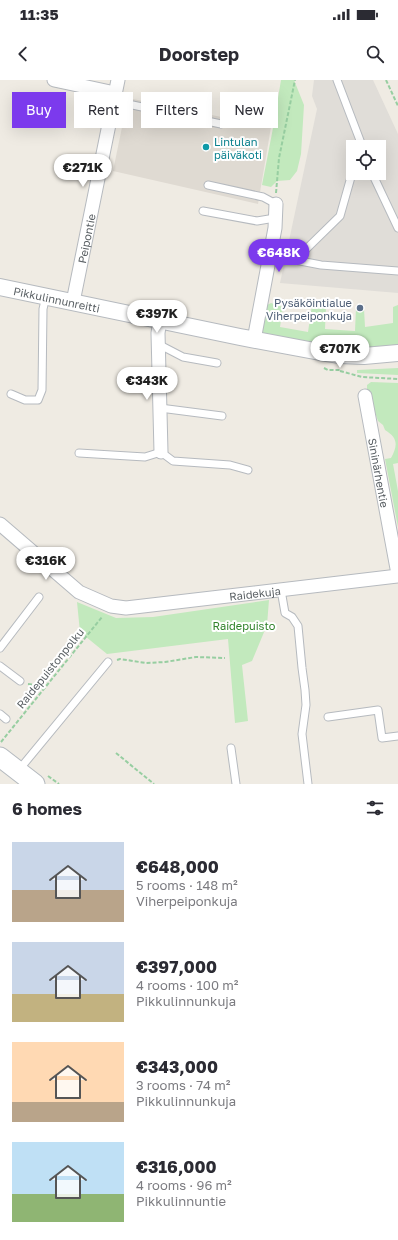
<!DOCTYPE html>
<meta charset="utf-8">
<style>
body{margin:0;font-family:"Golos Text",sans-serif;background:#f2f2f3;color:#2b2b33;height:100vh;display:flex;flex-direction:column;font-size:15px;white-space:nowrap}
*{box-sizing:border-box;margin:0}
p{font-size:13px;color:#7c7c81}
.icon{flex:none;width:22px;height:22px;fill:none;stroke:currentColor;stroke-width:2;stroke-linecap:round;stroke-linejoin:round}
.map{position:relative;height:704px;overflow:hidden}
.drawer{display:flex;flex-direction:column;background:#fff;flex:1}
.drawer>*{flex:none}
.guide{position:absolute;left:12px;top:12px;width:374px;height:36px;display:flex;gap:8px}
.controls{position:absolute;left:346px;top:60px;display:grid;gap:8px}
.controls a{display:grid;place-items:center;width:40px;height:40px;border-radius:0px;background:#fff;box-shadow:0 4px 16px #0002;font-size:20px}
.price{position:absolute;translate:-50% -34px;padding:0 9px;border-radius:14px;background:#fff;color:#222;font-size:13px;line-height:26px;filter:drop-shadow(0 1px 2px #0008)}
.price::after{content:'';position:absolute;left:50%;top:24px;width:12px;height:9px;margin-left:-6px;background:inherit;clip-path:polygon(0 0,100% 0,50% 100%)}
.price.on{background:#7c3aed;color:#fff}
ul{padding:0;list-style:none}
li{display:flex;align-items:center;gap:12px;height:100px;padding:0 12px}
li span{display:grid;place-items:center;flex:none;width:112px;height:80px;border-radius:0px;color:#555}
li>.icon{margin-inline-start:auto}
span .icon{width:48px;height:48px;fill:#fffc;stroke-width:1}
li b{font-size:17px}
h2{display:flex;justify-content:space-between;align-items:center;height:48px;padding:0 12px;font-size:17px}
.chip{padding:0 14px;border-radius:0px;background:#fff;box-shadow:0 4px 16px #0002;font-size:14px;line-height:36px}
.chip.on{background:#7c3aed;color:#fff}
.status{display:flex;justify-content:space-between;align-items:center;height:28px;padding:0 20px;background:#fff;direction:ltr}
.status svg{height:11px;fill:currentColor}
header{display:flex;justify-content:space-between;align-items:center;height:52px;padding:0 12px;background:#fff;font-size:18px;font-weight:700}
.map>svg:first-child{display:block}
</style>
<div class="status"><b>11:35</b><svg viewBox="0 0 49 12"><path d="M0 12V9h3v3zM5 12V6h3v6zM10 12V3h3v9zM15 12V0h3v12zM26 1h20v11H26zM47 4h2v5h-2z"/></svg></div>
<header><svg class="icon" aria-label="back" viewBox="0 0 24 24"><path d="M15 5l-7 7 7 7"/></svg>Doorstep<svg class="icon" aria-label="search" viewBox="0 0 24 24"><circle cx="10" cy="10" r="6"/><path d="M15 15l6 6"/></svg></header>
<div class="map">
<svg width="398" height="704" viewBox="0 0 398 704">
<rect width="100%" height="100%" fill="#efebe3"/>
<!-- industrial -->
<path fill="#e0ddd8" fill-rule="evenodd" d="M314,0h59l25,54v159l-118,-10 37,-174 -5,-13zM353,67h26v26h-26z"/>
<!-- education -->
<path fill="#dfdad2" d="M128,18l143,29 -13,77 -145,-33z"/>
<!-- green -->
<path fill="#c2e9bd" d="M281,0h13l10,25 -3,49 -4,17 -7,9 -13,1 -6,6 -9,-2 11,-57z
M271,223l12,4 -3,20 28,5 4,-27 14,2 -1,22 30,2 1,-23 8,1 1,18 28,-4v-16l5,-2v42l-47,4 -86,-14 -3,-6 5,-26z
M398,288v7l-41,-2v-3z
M371,302l27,1v80l-5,1 5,27v36l-13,-68 6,-1c7,-13 7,-20 -6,-28l-2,-5 -5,-4 -11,-31v-5z
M269,520l-2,25 -15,36 -10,4 6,56 -13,2 -7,-84 -121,15 -27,-22 -3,-30 39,16 37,-1z"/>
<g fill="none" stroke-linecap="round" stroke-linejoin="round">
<!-- service casing -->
<g stroke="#b6babf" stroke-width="9">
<path id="service" d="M337,0l24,63 -2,4
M114,21l107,23
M372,93l26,55
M208,105l55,12 13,7
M203,131l54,10 18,-3
M269,177l26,3 45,-44 13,-46
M295,180l26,5 77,6
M158,264l25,13 34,6
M11,314l14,6h13l4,-10 1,-81 3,-13
M160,328l62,8
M79,373l66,4 16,-5 12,9 57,4 18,5
M281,510l4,23 7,4 6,9 4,42 3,22 1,15 -4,29 6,50
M0,568l39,-51
M0,586l20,15
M0,634l6,5
M328,637l50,-7 4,28 16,-2
M231,668l5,36
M18,691l90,-109"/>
</g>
<!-- minor casing -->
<g stroke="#b6babf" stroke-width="15">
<g id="minor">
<path d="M54,0l61,13"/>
<path id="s1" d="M73,222l45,-222"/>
<path d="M160,240l-2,13 3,119"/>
<path d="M254,260l21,-112 1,-24"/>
<path id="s2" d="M365,316l33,178"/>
<path id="s3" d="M0,444l79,68 32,14 15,2 272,-32"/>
</g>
</g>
<!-- tertiary casing -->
<g stroke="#b6babf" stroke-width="18">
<g id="tertiary">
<path id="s4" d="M0,207l240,50 80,15 20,3 24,1 34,-3"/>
</g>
</g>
<!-- secondary casing -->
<g stroke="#b5babf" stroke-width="21">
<path id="secondary" d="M0,677l35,27"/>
</g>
<!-- path -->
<path stroke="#97cea1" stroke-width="2" stroke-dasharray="4 2" stroke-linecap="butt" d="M386,0l12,26
M276,113l3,-35 16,-78
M324,288l4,2h13
M340,291l22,6 36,2
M117,580l3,-1 26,4 19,-1 31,-5 29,1
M28,604l10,1 6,4
M1,662l101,-125
M116,673l38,31
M48,696l11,8"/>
<!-- service -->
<use href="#service" stroke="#fff" stroke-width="7"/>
<!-- minor -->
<use href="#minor" stroke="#fff" stroke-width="13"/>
<!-- tertiary -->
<use href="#tertiary" stroke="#fff" stroke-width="16"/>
<!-- secondary -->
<use href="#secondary" stroke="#fff" stroke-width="19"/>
</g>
<!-- markers -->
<circle fill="#0f9aa8" stroke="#fff" stroke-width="1.5" cx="206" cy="67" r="4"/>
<circle fill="#5c6f8a" stroke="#fff" stroke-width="1.5" cx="360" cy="228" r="4"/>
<g text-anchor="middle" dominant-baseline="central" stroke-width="4" stroke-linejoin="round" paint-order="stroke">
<!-- culture labels -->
<g font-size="11" fill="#0d838f" stroke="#fff" text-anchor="start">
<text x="214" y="61">Lintulan<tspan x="214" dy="13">päiväkoti</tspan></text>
</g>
<!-- street labels -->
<g font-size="11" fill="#5b6165" stroke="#fff">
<text stroke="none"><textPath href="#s1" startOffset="65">Peipontie</textPath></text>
<text stroke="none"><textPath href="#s4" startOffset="58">Pikkulinnunreitti</textPath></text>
<text stroke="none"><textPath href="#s2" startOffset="78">Sininärhentie</textPath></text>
<text stroke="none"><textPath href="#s3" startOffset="284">Raidekuja</textPath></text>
<text transform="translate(50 588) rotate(-51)">Raidepuistonpolku</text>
</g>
<!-- service labels -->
<g font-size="11" fill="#4e5e75" stroke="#fff" text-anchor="end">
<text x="352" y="222">Pysäköintialue<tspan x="352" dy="13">Viherpeiponkuja</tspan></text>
</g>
<!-- park labels -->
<g font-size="11" fill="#31832c" stroke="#fff">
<text x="244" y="545">Raidepuisto</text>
</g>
</g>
</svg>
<div class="controls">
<a><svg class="icon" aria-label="locate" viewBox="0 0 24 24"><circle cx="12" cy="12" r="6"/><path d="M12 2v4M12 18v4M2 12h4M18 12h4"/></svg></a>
</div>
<b class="price" style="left:83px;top:108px">€271K</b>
<b class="price on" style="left:279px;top:193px">€648K</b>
<b class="price" style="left:157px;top:254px">€397K</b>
<b class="price" style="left:340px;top:289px">€707K</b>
<b class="price" style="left:147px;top:321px">€343K</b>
<b class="price" style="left:46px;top:501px">€316K</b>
<div class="guide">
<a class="chip on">Buy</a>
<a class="chip">Rent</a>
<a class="chip">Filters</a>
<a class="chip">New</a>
</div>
</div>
<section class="drawer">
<h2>6 homes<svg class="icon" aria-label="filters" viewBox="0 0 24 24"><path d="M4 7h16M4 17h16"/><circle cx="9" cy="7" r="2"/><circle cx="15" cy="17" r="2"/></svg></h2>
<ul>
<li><span style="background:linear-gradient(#c9d6e8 60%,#b9a48a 0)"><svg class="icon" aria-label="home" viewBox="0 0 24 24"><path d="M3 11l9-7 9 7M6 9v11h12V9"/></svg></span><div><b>€648,000</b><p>5 rooms · 148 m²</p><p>Viherpeiponkuja</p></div></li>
<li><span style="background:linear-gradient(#c9d6e8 65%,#c2b280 0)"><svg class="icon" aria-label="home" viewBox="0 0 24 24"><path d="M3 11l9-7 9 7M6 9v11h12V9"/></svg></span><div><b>€397,000</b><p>4 rooms · 100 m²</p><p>Pikkulinnunkuja</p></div></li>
<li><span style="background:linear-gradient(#ffd9b3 75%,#b9a48a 0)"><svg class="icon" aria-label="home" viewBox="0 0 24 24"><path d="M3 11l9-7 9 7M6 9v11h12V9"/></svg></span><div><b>€343,000</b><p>3 rooms · 74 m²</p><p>Pikkulinnunkuja</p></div></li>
<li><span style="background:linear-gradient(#bfe0f5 65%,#8fb573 0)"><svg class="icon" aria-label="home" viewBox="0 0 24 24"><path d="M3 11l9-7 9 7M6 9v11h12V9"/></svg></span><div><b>€316,000</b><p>4 rooms · 96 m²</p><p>Pikkulinnuntie</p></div></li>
</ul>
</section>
